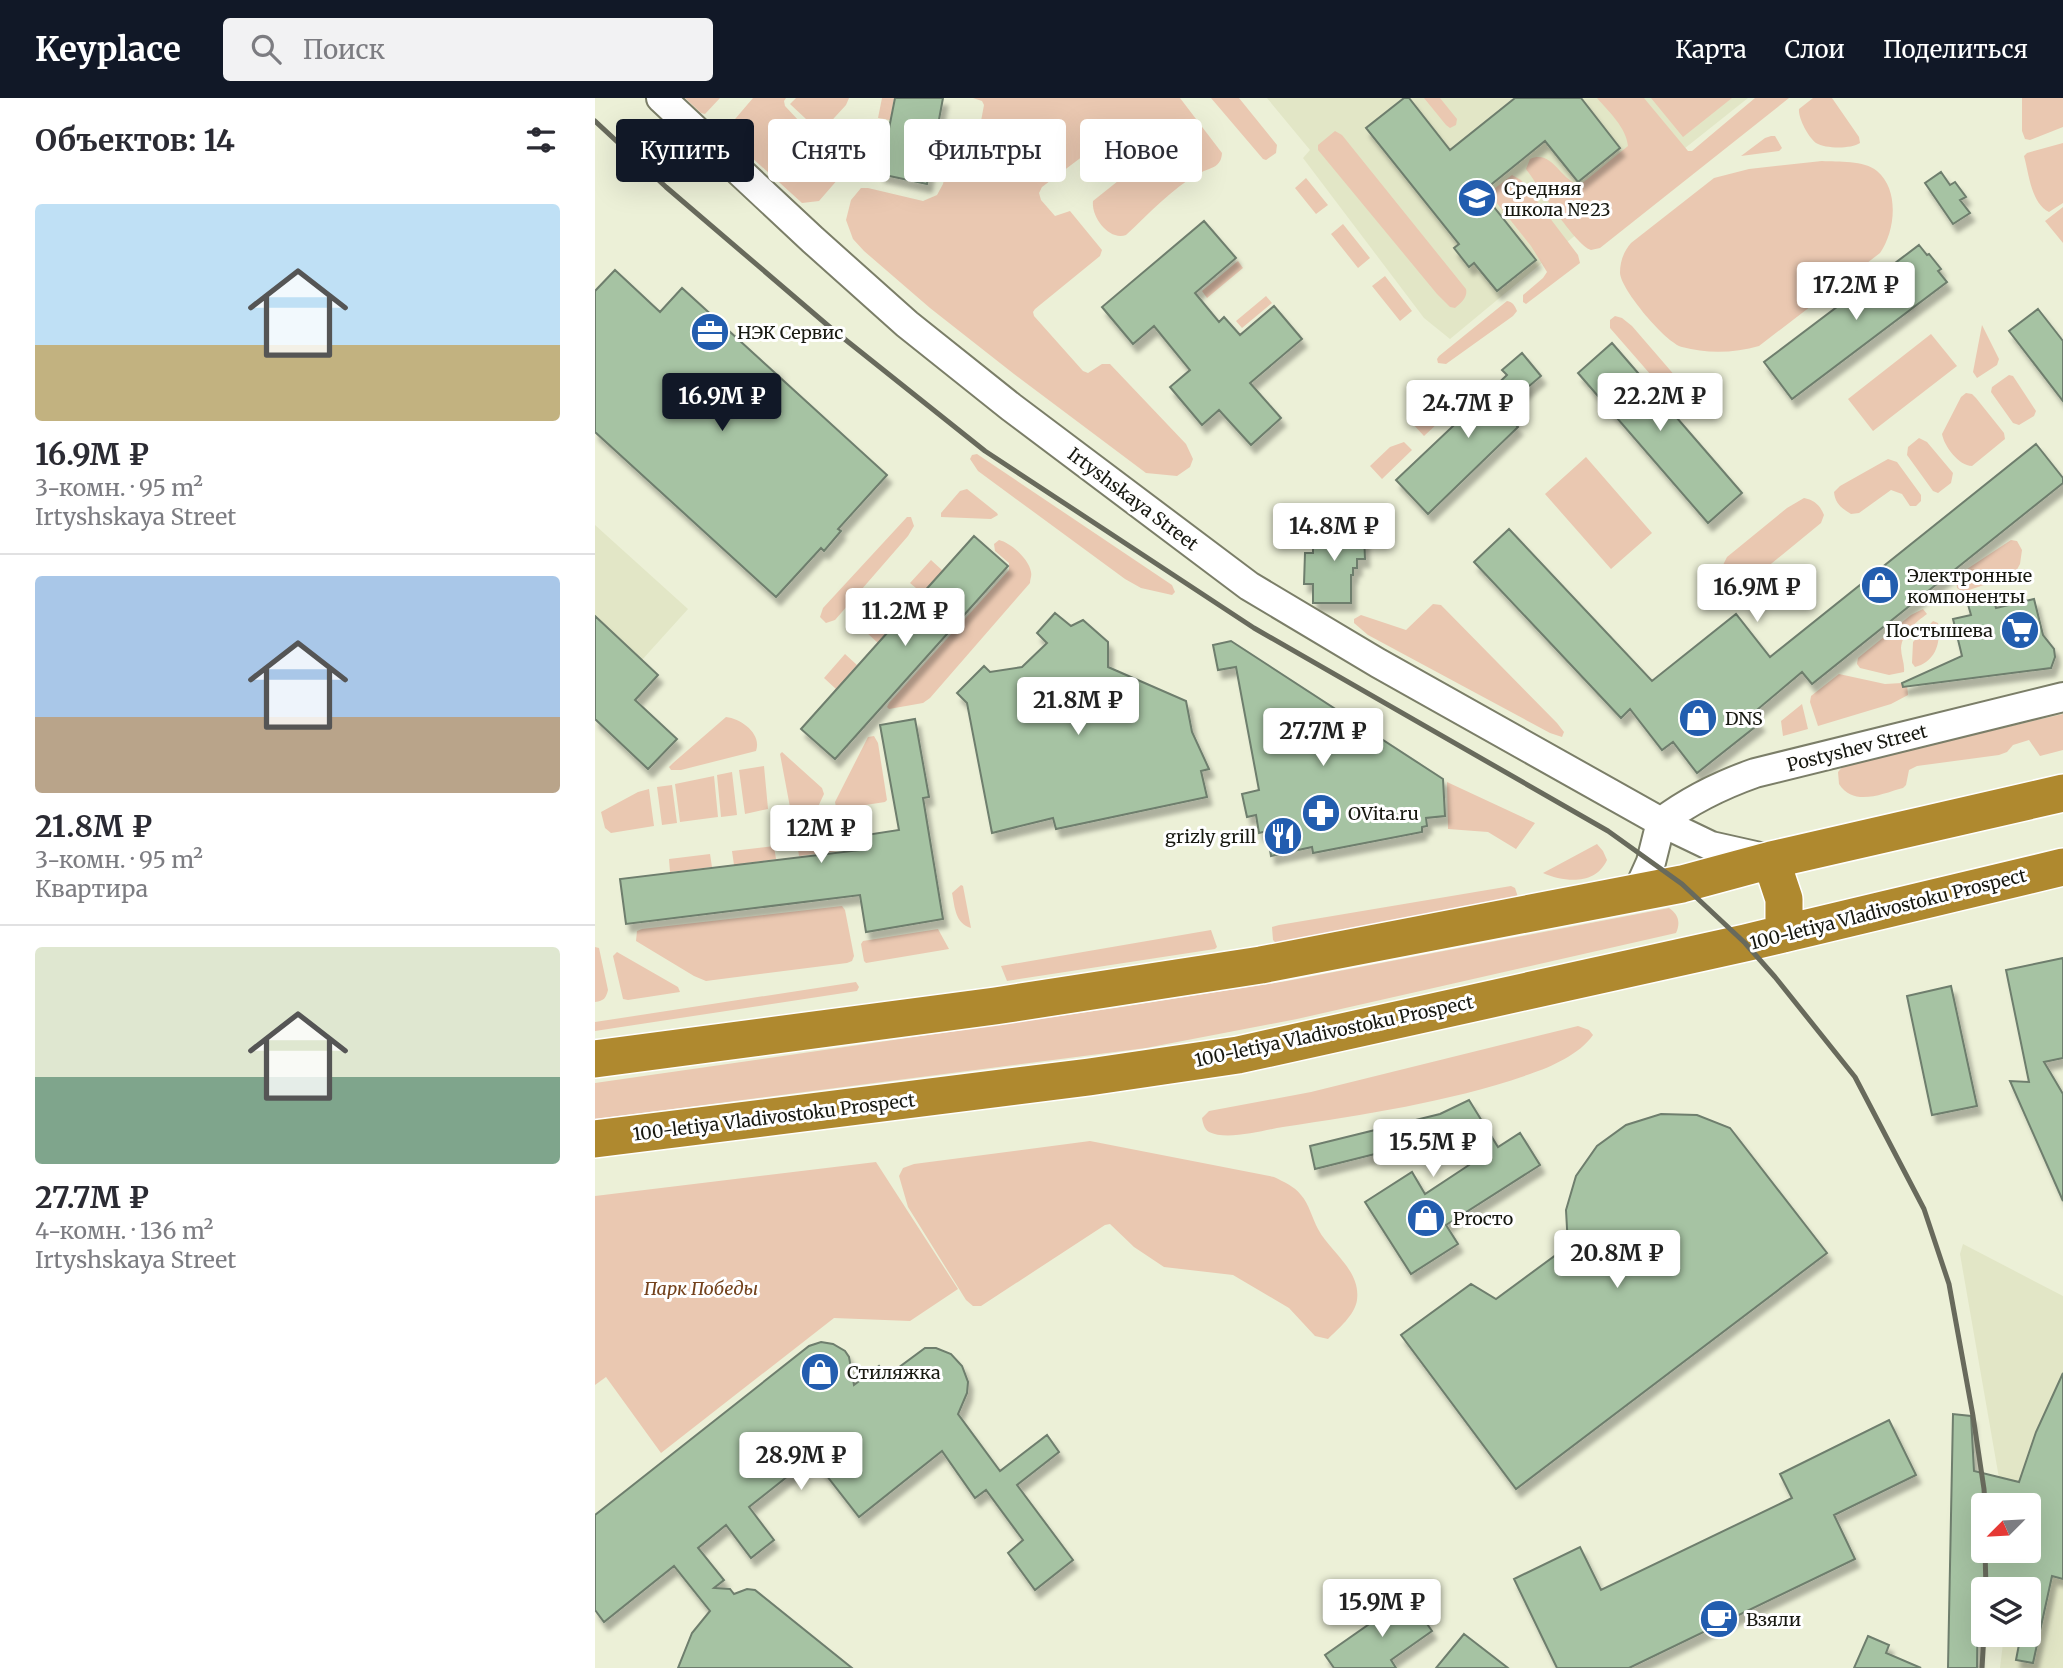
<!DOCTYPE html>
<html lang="ru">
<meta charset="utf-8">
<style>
body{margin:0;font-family:Merriweather,serif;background:#f2f2f3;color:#2b2b33;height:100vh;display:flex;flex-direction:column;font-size:26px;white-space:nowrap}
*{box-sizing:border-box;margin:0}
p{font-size:23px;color:#7c7c81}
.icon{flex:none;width:38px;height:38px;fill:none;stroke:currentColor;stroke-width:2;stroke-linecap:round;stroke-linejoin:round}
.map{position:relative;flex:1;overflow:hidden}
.details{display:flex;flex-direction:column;background:#fff;width:595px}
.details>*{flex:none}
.banner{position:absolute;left:21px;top:21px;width:665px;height:63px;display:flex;gap:14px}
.needle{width:46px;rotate:246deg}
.tools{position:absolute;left:1376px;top:1395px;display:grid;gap:14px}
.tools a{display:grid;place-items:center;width:70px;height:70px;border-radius:7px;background:#fff;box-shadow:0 7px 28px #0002;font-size:35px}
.price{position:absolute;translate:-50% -60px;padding:0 16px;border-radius:7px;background:#fff;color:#222;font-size:23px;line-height:46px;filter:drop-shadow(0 2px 4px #0008)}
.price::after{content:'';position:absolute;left:50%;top:42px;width:21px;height:16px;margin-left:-10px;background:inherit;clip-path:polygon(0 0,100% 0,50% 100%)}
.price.selected{background:#111827;color:#fff}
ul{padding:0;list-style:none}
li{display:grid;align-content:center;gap:14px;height:371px;padding:0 35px}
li+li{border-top:2px solid #e1e1e2}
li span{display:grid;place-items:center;height:217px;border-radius:7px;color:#555}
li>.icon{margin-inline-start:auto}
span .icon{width:126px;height:126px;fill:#fffc;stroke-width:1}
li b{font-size:30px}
h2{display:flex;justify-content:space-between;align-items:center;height:84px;padding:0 35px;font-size:30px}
.tag{padding:0 24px;border-radius:7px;background:#fff;box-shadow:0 7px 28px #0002;font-size:24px;line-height:63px}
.tag.selected{background:#111827;color:#fff}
header{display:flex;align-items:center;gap:42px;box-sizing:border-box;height:98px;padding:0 35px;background:#111827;color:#fff}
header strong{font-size:33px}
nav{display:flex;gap:38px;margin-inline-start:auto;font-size:24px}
.search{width:490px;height:63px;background:#f2f2f3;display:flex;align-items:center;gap:18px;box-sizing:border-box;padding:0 24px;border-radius:7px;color:#7c7c81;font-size:26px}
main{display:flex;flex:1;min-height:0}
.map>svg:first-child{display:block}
</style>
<header>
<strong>Keyplace</strong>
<div class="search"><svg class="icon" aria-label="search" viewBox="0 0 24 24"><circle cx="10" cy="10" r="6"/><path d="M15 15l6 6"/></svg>Поиск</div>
<nav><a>Карта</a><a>Слои</a><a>Поделиться</a></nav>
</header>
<main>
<section class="details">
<h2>Объектов: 14<svg class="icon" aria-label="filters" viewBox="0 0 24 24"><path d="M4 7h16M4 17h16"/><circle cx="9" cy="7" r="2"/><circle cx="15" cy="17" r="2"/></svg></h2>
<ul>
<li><span style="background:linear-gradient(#bfe0f5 65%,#c2b280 0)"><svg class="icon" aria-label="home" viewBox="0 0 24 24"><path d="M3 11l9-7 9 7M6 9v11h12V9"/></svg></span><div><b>16.9M ₽</b><p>3-комн. · 95 m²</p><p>Irtyshskaya Street</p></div></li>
<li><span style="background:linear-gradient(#a9c7e8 65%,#b9a48a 0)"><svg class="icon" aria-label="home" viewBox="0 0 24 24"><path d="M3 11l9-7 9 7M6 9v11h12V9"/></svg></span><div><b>21.8M ₽</b><p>3-комн. · 95 m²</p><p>Квартира</p></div></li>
<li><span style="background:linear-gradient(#dfe7d0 60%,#7fa58c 0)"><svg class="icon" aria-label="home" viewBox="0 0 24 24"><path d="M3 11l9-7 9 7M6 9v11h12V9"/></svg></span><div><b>27.7M ₽</b><p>4-комн. · 136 m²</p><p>Irtyshskaya Street</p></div></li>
</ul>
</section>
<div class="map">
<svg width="1468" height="1570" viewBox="0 0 1468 1570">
<defs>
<filter id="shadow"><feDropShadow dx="4.5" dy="8" stdDeviation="2" flood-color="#0004"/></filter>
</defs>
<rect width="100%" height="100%" fill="#ecf0d7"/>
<!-- built -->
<path fill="#e2e6c6" d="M672,0h481l-176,140 -122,101 -26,-21 -121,-160 7,-8z
M0,427l93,84 -93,103z
M1368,1146l100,52v372h-63l4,-33 24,-1v-129l-29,-27 -39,-224z"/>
<!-- green -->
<path fill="#eac8b1" d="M90,0h35l-15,16 -4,-1z
M158,0h33l-2,3 1,5 15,16 -2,8 13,12 9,-5 18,22 1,19 -20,23 -17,2 -73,-66 1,-12z
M201,0h53l-3,7 -33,36 -14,-13 7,-9 -16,-15z
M287,0h12l-4,22 -12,-2z
M378,0h207l42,55c-1,15 -11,14 -22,20 -28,15 -51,41 -74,62 -17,6 -35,-18 -33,-34l50,-40 4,-13 -19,-23h-4l-82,62 -3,6 2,7 14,16 15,-5 32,39 -2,6 -65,53 -2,3 1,4 49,55 5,2 14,-9h8l76,80 7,15 -3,8 -13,9 -31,-3 -132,-99 -84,-66 -66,-57 -11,-12 -7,-19 5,-20 10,-12h7l55,13 14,-6 6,-11 9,-39 3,-3 18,-1 5,-4 6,-32 -2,-4z
M616,0h28l38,47 -1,8 -10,7 -3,-1z
M829,0h16l17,21 -1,6 -6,3 -4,-3z
M1002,0h47l44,53h4l63,-53h34l-189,150 -9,2c-16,-5 -53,-65 -65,-81l4,-10c23,-10 30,22 50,26l48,-39c-2,-19 -19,-34 -31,-48z
M1056,0h81l-49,39z
M1218,0h19l27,39 1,6c-9,6 -34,6 -44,0 -8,-6 -18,-25 -17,-34z
M1427,0h41v29l-33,13 -5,-1 -3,-8z
M740,33l7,4 124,154c2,8 -5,14 -11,19l-5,-1 -13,-13 -119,-144v-5z
M1176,38h4l7,12 -3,3 -38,5 24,-18z
M1468,45v60l-14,9c-18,-9 -20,-38 -25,-56l3,-3z
M277,52l12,2 -5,25 -12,-2z
M1227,63c16,1 42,-1 55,10 23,19 18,61 3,82l-121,93c-24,7 -52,8 -77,1 -16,-4 -61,-57 -62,-74 0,-12 4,-22 11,-30l83,-65 35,-9z
M917,77l9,5 57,75 2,8 -54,41 -3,-2v-7l20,-17 4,-6 -16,-26 -39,-49 2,-8z
M711,80l22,27 -12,9 -21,-26z
M1468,109v36l-18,-22z
M748,126l27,34 -12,10 -27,-34z
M643,163l5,7 -36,30 -5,-7z
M790,178l27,35 -12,10 -28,-35z
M671,198l6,7 -30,25 -6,-7z
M912,203c6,1 8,5 10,10l-4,5 -67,48 -8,-1 -1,-4 2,-3z
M1020,218l7,2 10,8 63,73v5l-4,5 -13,-3 -68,-78v-8z
M1387,227l17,34 -2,6 -20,13 -4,-6z
M1336,236l26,32 -84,65 -25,-32z
M1414,277l4,1 23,35 -2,5 -15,9 -6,-2 -22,-31 1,-5z
M1371,295l6,1 4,4 28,35 1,6 -33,27c-13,0 -28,-20 -30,-32l19,-37z
M848,297l11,13 -30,28 -12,-13z
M1324,340l8,4 26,31 -2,10 -13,10 -5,-2 -26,-36 1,-8z
M809,344l8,8 -30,29 -12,-13 20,-19z
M382,356l195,131 3,7 -3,3 -31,-7 -16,-9 -147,-108 -8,-12 2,-4z
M991,359l66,76 -41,36 -66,-75z
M1293,361l9,3 24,33v6l-5,5h-6l-8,-12 -11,-4 -32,23 -8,1c-10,-6 -16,-11 -17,-22l6,-6z
M372,391l30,24 1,2 -7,4 -50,-2v-4l19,-22z
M1209,400c10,2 16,7 20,17l-3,8 -77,63c-12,0 -18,-8 -22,-19l5,-10 60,-49z
M312,419h4l3,9 -6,10 -73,84 -9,3 -6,-6 3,-9z
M404,442c12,3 30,19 32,32 1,4 -1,7 -1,11l-100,115 -7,5 -34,6 -2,-2 2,-4 120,-133v-7l-14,-12 -1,-7z
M1416,442l6,1 5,9 -2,14 -6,11 -51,17 -6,-4 -1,-8 8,-9z
M336,462l12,11 -20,23 -13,-11z
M838,506l8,1 116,118 7,9 -2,5 -12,-4 -182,-98 -14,-12v-4l7,-4 45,15z
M291,510l13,11 -21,24 -12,-11z
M1328,511l4,5c-11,8 -25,19 -26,34 0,8 4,16 3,24l-15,3 -29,-7 -3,-4 1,-6 53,-43z
M1338,523l5,2c3,20 -2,38 -23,44l-3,-4 1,-21z
M250,556l12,11 -21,24 -12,-11z
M1244,576l46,10 17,-1 5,2 1,10 -17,9 -73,22 -8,-24 1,-6z
M1207,606l6,25 -25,7 -2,-15z
M1468,616v36l-23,6 -11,-16 -16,5 -6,7 -8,3 -82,11 -8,4 -3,15 -3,3c-22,6 -49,19 -64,-4l-1,-12 7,-8z
M131,619c16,2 36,17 30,34l-75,19h-10l-2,-3 4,-4z
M279,638l4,7 9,57 -2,2 -45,7 -4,-2 -1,-5 33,-65z
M187,654l40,36 2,6 -8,17 -18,3 -8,-7 -10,-53z
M169,668l4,43 -23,5 -6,-44z
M137,674l5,43 -16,2 -4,-42z
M119,678l4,41 -38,5 -5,-38z
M852,684l88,41 -19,26 -28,-17 -40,-3z
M77,687l5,38 -15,2 -5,-38z
M54,691l5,37 -43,7 -6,-5 -4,-16 37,-20z
M241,740l2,13 -39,5 -2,-13z
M1002,746l6,7 4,9c-12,26 -43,22 -64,13z
M179,748l2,13 -42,6 -2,-14z
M115,756l2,13 -42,5 -1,-13z
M366,787l2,1 8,42c-16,-5 -16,-20 -19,-35z
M916,788l4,2 3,9 -2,3 -240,43 -3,-3 -1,-13 7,-2z
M247,808l3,4 9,46 -2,5 -5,2 -141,18 -12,-5 -58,-35 1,-10 5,-2z
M1074,810c9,6 12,14 7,25l-379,86 -151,29 -551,71v-36l520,-75 172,-27z
M343,831l11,20 -83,14 -2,-2 -3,-17 2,-3z
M616,832l6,17 -2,2 -208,32 -6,-15z
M0,849l4,1 9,42c-2,8 -4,11 -13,12z
M22,854l61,35 2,5 -52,8 -5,-1 -10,-43z
M261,884l3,5 -2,4 -262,40v-9z
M983,928l11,4 4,5c-13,19 -42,32 -63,39 -80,28 -164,40 -247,53 -19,3 -56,14 -74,5 -5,-3 -6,-9 -7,-14l7,-7 102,-19z
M495,1043l184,36c10,5 20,9 27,18 8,9 11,23 17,34 12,23 43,41 39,71 -2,15 -19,29 -29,39l-13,-3 -26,-28 -56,-33 -69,-8 -30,-20 -24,-23 -5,1 -124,81h-8l-7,-6 -58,-93 -9,-31 4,-8 11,-4z
M281,1064l82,127 -48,32 -76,-3 -173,135 -55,-76 -11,8v-189z"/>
<!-- building -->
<path fill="#a6c3a3" stroke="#6e7e6d" stroke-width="2" fill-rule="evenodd" filter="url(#shadow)" d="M300,0h48l-16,86 -47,-10z
M809,0h5l41,52 65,-52h66l39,50 -42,34 -33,-41 -63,51 54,68 -39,31 -23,-28 -5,4 -15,-19 5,-4 -93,-116z
M1346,74l9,13 5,-3 11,15 -6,3 10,13 -17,11 -28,-41z
M609,123l32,37 -41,35 24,29 5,-5 16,18 34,-29 28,33 -52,44 31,35 -30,27 -32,-35 -17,15 -32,-38 20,-17 -36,-44 -21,18 -31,-37z
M1324,147l8,10 2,-1 12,15 -3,2 9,11 -155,117 -28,-37z
M20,172l45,42 22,-24 205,187 -49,54 3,2 -17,20 -3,-3 -45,49 -181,-165v-141z
M1443,211l25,32v60l-54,-70z
M1017,245l130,150 -34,30 -130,-150z
M927,255l19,23 -40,34 17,17 -90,87 -32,-34 111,-105 -5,-5z
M1441,346l27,34v5l-251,201 -10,-12 -50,42 8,9 -63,50 -24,-31 -11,8 -32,-41 -9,9 -147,-156 35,-33 143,152 84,-67 34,43z
M731,424h26v11h12l1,26h-8v9h-4v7h-2v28h-38v-19h-9l1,-31h8v-18h14z
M379,438l34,30 -173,193 -34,-30z
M1397,496l4,14 38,-9 9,36 11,14 1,8 -4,11 -148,19 -1,-4 60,-27 -9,-37 18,-4 -4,-14z
M460,515l16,13 12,-6 25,22v25l78,34 6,31 17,37 -8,2 6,26 -151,32 -3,-11 -61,15 -25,-130 -10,-10 27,-27 6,6 32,-5 25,-24 -10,-10z
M0,518l63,59 -23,25 42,39 -29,30 -53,-50z
M636,543l212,138 2,37 -19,2 1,8 -5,1v5l-109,21 -1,-6 -41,9 -4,-25 -8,2 -3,-18 -9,2 -5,-23 17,-4 -23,-123 -18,3 -5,-25z
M320,621l14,78 -6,1 20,121 -77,13 -6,-37 -234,29 -6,-45 249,-30 -3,-14 33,-5 -19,-105z
M1468,860v100l-19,4 19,32v107l-53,-120 19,1 -23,-112z
M1356,888l26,120 -45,9 -25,-119z
M874,1002l29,47 22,-14 20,32 -94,60 12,19 -47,30 -46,-72 47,-30 13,22 44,-29 -13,-21 27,-17 -168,42 -5,-23 130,-32z
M1066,1016l36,1 33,13 97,125 -311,236 -115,-154 70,-51 25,15 72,-53 -2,-36 10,-34 21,-30 29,-21z
M226,1244l12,2 12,7 4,6 5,28 25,-19 8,10 38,-28h11l15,6 11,12 6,16 -1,11 -9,21 42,57 47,-36 12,17 -42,33 56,75 -38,30 -27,-37 15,-13 -37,-50 -11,8 -33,-47 -83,66 -47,-60 -63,50 25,33 -23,18 -25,-33 -28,23 26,32 -10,8 16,1 4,5 13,-5 8,1 97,78h-174l14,-35 18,-22 -36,-45 -70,56 -9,-12v-95l214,-169z
M1468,1275v206l-11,-3 -19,87 -17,-3 5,-26h7v-45h-50l-1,79h-29l5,-254 18,2 3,55 45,11 17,-50zM1381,1407h52v45h-49z
M1294,1322l27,55 -82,40 21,44 -226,109h-72l-43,-89 66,-32 21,43 191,-92 -12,-24z
M813,1499l24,34 -41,29 5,8h-62l-9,-13z
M869,1536l44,34h-72z
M1273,1538l21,9 -3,8 35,15h-67z"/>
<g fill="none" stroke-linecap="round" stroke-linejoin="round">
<!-- secondary casing -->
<g stroke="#7b7e68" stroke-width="32">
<path id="secondary" d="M66,0l152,142 94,84 104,83 238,179 129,77 283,159 50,24 58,13
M1066,724c29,-22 60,-37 94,-49l308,-76
M1042,795l14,-31 10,-40"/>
</g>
<!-- highway casing -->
<g stroke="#fff" stroke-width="40">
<path id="highway" d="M1176,762l13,39v35
M0,961l400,-53 266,-41 421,-81 89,-24 292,-67
M0,1041l494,-62 149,-22 507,-112 318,-76"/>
</g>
<!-- secondary -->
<use href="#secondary" stroke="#fff" stroke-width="28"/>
<!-- highway -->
<use href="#highway" stroke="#af892f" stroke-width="37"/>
<!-- rail -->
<path stroke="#686a5c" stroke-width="5" d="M0,23l71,66 166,142 153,122 269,177 354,203 74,53 63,59 30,34 80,100 69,132 25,75 24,132 11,73 1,16
M1390,1452l1,39
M1387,1570l2,-34"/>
</g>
<!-- icons -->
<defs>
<g id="school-disc" transform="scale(2.0125)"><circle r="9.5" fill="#225daf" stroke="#fff"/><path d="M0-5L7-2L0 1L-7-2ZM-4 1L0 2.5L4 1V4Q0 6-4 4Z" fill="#fff"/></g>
<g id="office-disc" transform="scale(2.0125)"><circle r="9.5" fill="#225daf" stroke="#fff"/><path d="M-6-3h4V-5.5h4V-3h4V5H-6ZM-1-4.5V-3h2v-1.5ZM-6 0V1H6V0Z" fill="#fff"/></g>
<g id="shop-disc" transform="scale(2.0125)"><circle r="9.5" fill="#225daf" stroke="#fff"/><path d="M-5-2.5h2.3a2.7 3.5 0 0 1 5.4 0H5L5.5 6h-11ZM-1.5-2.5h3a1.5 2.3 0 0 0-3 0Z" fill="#fff"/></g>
<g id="supermarket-disc" transform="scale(2.0125)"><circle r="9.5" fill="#225daf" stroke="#fff"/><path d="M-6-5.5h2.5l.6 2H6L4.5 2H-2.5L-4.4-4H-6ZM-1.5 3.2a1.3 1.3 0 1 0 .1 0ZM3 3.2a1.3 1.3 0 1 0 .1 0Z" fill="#fff"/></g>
<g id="pharmacy-disc" transform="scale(2.0125)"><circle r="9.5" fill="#225daf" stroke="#fff"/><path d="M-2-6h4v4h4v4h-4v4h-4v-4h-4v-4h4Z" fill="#fff"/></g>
<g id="restaurant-disc" transform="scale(2.0125)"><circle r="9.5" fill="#225daf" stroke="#fff"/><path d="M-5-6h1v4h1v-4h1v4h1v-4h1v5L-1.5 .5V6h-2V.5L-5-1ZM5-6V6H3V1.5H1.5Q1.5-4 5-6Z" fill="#fff"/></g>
<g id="cafe-disc" transform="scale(2.0125)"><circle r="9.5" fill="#225daf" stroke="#fff"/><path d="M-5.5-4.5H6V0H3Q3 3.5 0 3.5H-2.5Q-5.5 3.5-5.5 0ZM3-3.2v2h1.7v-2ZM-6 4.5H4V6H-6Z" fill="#fff"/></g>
</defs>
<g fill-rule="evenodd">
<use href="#school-disc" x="882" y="100"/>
<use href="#office-disc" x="115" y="234"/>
<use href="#shop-disc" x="1285" y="487"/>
<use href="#supermarket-disc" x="1425" y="532"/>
<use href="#shop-disc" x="1103" y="620"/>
<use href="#pharmacy-disc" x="726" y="715"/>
<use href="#restaurant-disc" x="688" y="738"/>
<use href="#shop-disc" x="831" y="1120"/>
<use href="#shop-disc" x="225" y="1274"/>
<use href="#cafe-disc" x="1124" y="1521"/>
</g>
<g text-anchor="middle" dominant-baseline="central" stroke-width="6" stroke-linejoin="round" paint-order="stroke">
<!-- poi labels -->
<g font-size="18" fill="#171810" stroke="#fff" text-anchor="start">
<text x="909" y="90">Средняя<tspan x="909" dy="21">школа №23</tspan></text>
<text x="142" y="234">НЭК Сервис</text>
<text x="1312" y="477">Электронные<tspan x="1312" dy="21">компоненты</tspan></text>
<text x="1398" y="532" text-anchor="end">Постышева</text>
<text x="1130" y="620">DNS</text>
<text x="753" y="715">OVita.ru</text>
<text x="661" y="738" text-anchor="end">grizly grill</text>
<text x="858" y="1120">Proсто</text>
<text x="252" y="1274">Стиляжка</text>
<text x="1151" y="1521">Взяли</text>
</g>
<!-- street labels -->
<g font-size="18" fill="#171810" stroke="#fff">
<text transform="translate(538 401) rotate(37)">Irtyshskaya Street</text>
<text transform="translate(1262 650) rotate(-14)">Postyshev Street</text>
<text transform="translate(1293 811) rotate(-14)">100-letiya Vladivostoku Prospect</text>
<text transform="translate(739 933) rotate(-12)">100-letiya Vladivostoku Prospect</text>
<text transform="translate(179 1019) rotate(-7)">100-letiya Vladivostoku Prospect</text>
</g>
<!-- park labels -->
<g font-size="18" font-style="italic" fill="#73421c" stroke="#fff">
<text x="106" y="1190">Парк Победы</text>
</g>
</g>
</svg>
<div class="tools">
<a><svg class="needle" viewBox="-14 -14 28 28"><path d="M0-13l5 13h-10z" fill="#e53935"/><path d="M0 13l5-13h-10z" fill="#7c7c81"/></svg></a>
<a><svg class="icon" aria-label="layers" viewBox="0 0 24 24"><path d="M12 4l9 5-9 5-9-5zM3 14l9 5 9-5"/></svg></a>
</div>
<b class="price" style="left:1261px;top:224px">17.2M ₽</b>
<b class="price selected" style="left:127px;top:335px">16.9M ₽</b>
<b class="price" style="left:1065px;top:335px">22.2M ₽</b>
<b class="price" style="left:873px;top:342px">24.7M ₽</b>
<b class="price" style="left:739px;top:465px">14.8M ₽</b>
<b class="price" style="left:1162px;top:526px">16.9M ₽</b>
<b class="price" style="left:310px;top:550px">11.2M ₽</b>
<b class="price" style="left:483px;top:639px">21.8M ₽</b>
<b class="price" style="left:728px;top:670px">27.7M ₽</b>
<b class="price" style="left:226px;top:767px">12M ₽</b>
<b class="price" style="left:838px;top:1081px">15.5M ₽</b>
<b class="price" style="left:1022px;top:1192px">20.8M ₽</b>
<b class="price" style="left:206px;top:1394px">28.9M ₽</b>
<b class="price" style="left:787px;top:1541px">15.9M ₽</b>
<div class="banner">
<a class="tag selected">Купить</a>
<a class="tag">Снять</a>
<a class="tag">Фильтры</a>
<a class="tag">Новое</a>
</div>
</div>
</main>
